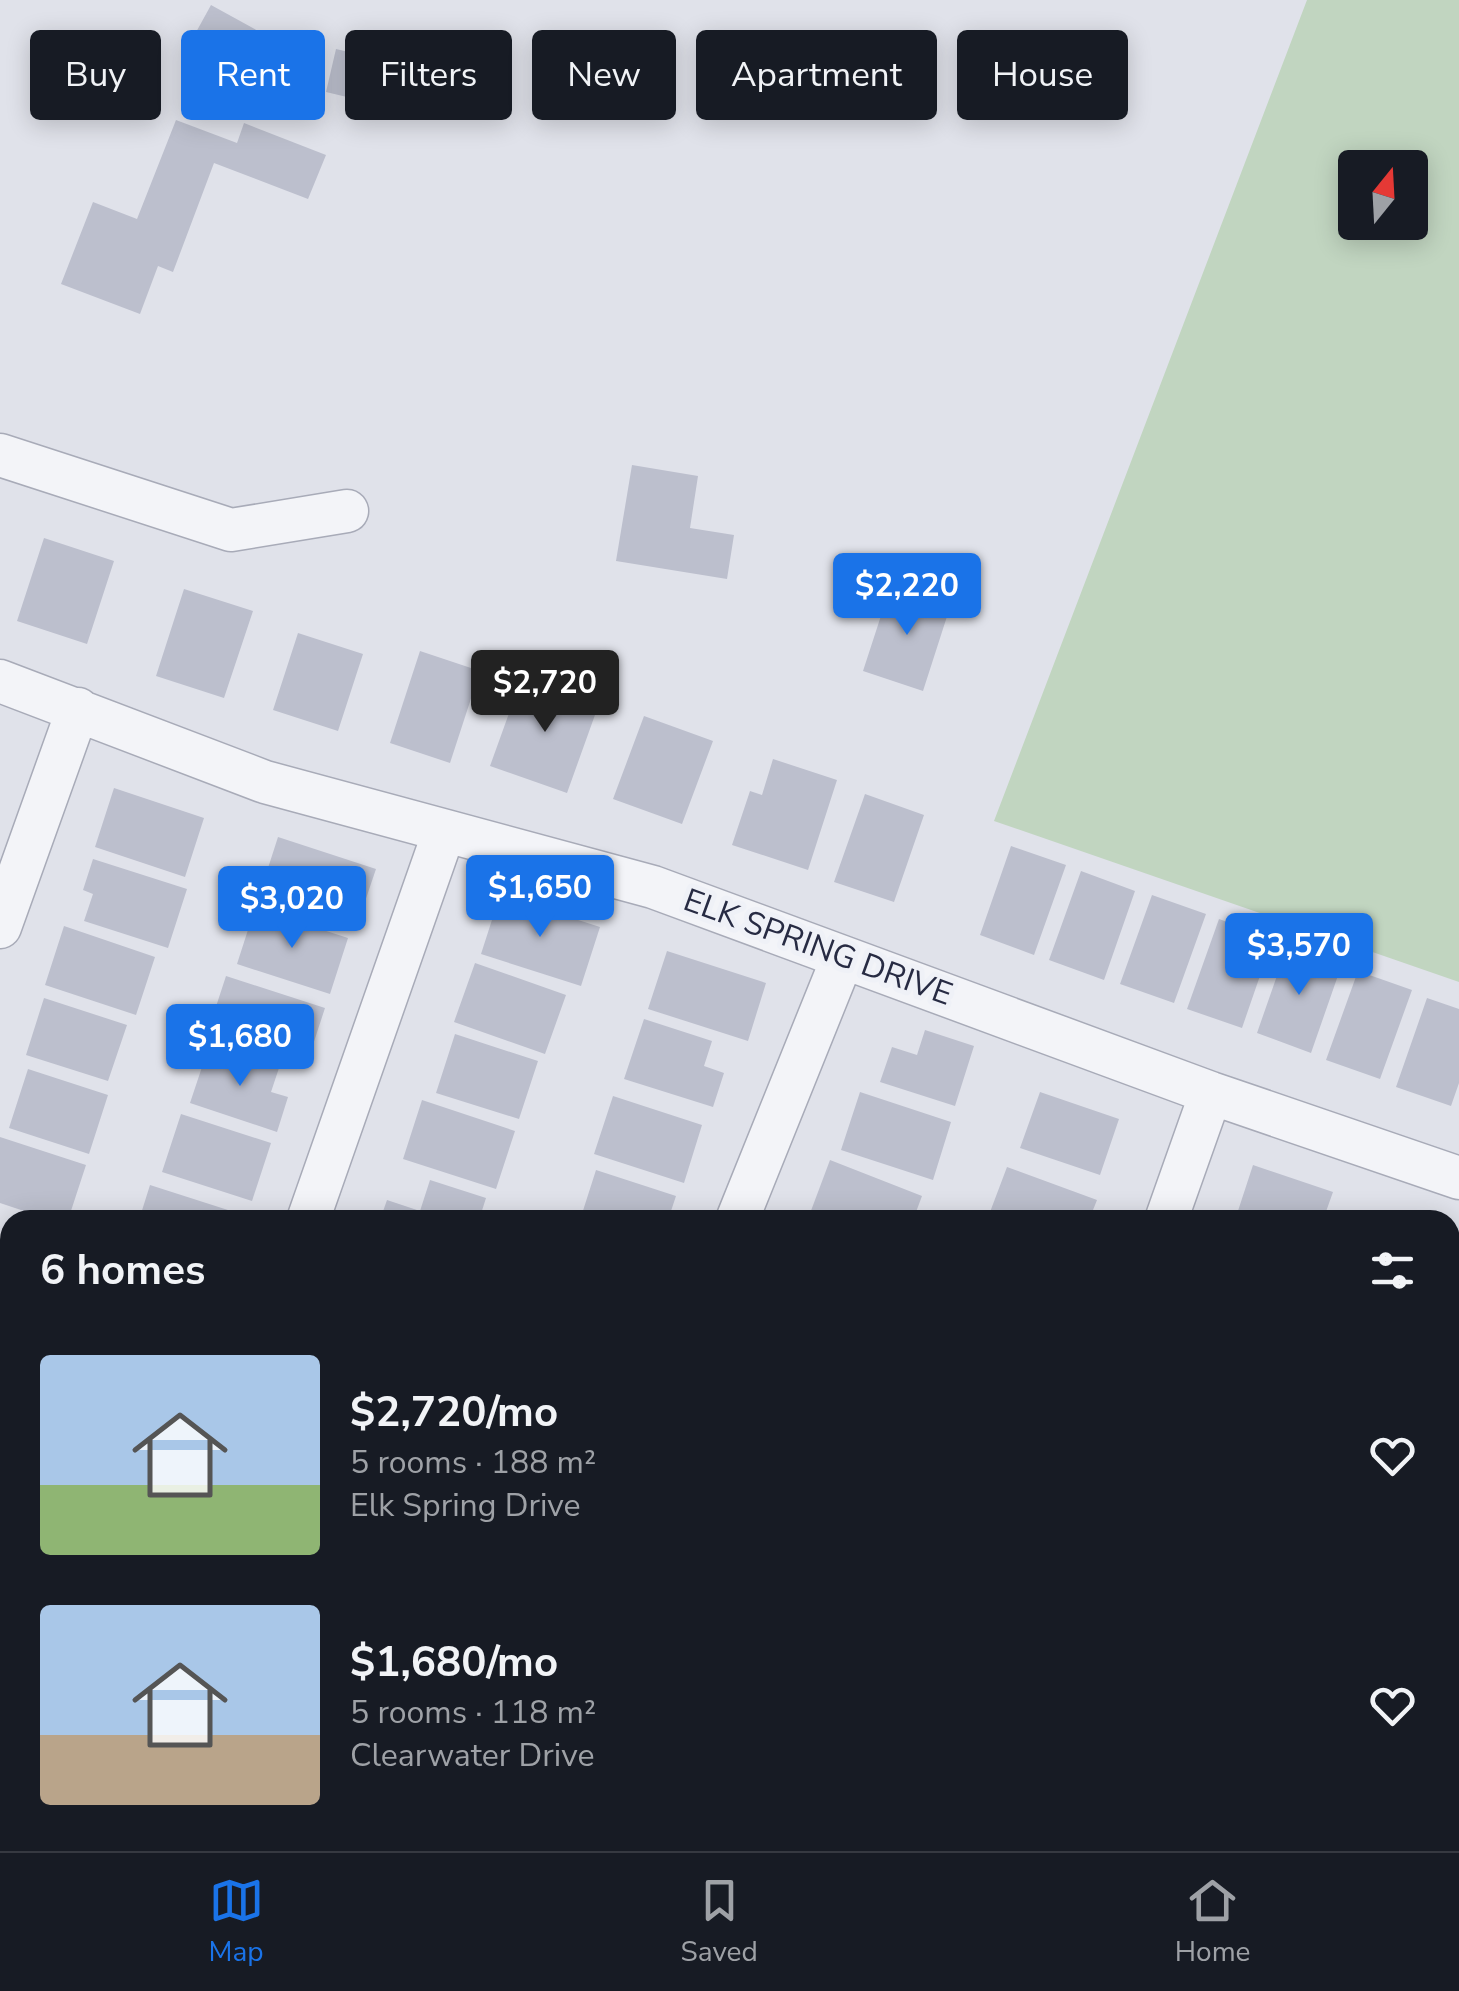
<!DOCTYPE html>
<meta charset="utf-8">
<style>
body{margin:0;font-family:"Nunito Sans",sans-serif;background:#20242c;color:#f1f3f6;height:100vh;display:flex;flex-direction:column;font-size:38px;white-space:nowrap}
*{box-sizing:border-box;margin:0}
p{font-size:32px;color:#9ea1a6}
.icon{flex:none;width:55px;height:55px;fill:none;stroke:currentColor;stroke-width:2;stroke-linecap:round;stroke-linejoin:round}
.map{position:relative;flex:1;overflow:hidden}
.sheet{position:absolute;left:0px;top:1210px;width:1460px;height:642px;display:flex;flex-direction:column;background:#171b24;border-radius:30px 30px 0 0;box-shadow:0 5px 25px #0003}
.sheet>*{flex:none}
.guide{position:absolute;left:30px;top:30px;width:1400px;height:90px;display:flex;gap:20px}
.needle{width:65px;rotate:18deg}
.controls{position:absolute;left:1338px;top:150px;display:grid;gap:20px}
.controls a{display:grid;place-items:center;width:90px;height:90px;border-radius:10px;background:#171b24;box-shadow:0 5px 25px #0003;font-size:50px}
.price{position:absolute;translate:-50% -85px;padding:0 22px;border-radius:10px;background:#1a73e8;color:#fff;font-size:32px;line-height:65px;filter:drop-shadow(0 2px 5px #0008)}
.price::after{content:'';position:absolute;left:50%;top:60px;width:30px;height:22px;margin-left:-15px;background:inherit;clip-path:polygon(0 0,100% 0,50% 100%)}
.price.active{background:#222;color:#fff}
ul{padding:0;list-style:none}
li{display:flex;align-items:center;gap:30px;height:250px;padding:0 40px}
li span{display:grid;place-items:center;flex:none;width:280px;height:200px;border-radius:10px;color:#555}
li>.icon{margin-inline-start:auto}
span .icon{width:120px;height:120px;fill:#fffc;stroke-width:1}
li b{font-size:42px}
h2{display:flex;justify-content:space-between;align-items:center;height:120px;padding:0 40px;font-size:42px}
.chip{padding:0 35px;border-radius:10px;background:#171b24;box-shadow:0 5px 25px #0003;font-size:35px;line-height:90px}
.chip.active{background:#1a73e8;color:#fff}
.tabs{display:flex;justify-content:space-around;align-items:center;height:140px;border-top:2px solid #363941;background:#171b24;font-size:28px;color:#9ea1a6}
.tabs a{display:grid;justify-items:center;gap:5px}
.tabs .active{color:#1a73e8}
.map>svg:first-child{display:block}
</style>
<div class="map">
<svg width="1459" height="1851" viewBox="0 0 1459 1851">
<rect width="100%" height="100%" fill="#e0e2ea"/>
<!-- green -->
<path fill="#c1d5c0" fill-rule="evenodd" d="M1307,0h152v982l-465,-161zM1355,168h55v54h-55z"/>
<!-- building -->
<path fill="#bcbfcd" d="M211,5l69,38 -19,35 -26,-14 8,-15 -19,-10 -11,20 -24,-14z
M336,49l46,11 -10,43 -46,-11z
M176,120l61,23 7,-20 82,32 -18,44 -94,-36 -41,109 -15,-6 -18,48 -79,-30 32,-82 44,17z
M632,465l66,11 -8,52 44,7 -7,44 -111,-18z
M44,538l70,23 -27,83 -70,-23z
M891,585l60,19 -28,87 -60,-20z
M184,589l69,22 -29,87 -68,-22z
M298,633l65,21 -25,77 -65,-21z
M420,651l60,20 -30,92 -60,-20z
M521,680l30,10 2,-5 47,16 -33,92 -77,-27z
M644,716l69,25 -31,83 -69,-25z
M773,759l64,21 -29,90 -76,-25 18,-54 12,4z
M114,788l90,30 -19,59 -90,-30z
M865,794l59,21 -30,87 -60,-20z
M278,837l98,32 -20,59 -97,-32z
M1011,846l55,19 -32,90 -54,-20z
M93,859l94,30 -19,59 -84,-27 9,-27 -10,-4z
M1081,871l54,20 -31,89 -55,-20z
M500,895l100,32 -19,59 -100,-32z
M1152,895l54,19 -32,89 -54,-19z
M255,908l93,30 -18,56 -93,-30z
M1219,919l54,19 -31,90 -55,-19z
M64,926l91,31 -19,58 -91,-30z
M1288,944l54,20 -31,89 -54,-20z
M667,951l99,32 -18,58 -100,-32z
M475,963l91,32 -21,59 -91,-32z
M1358,971l54,19 -32,89 -54,-19z
M226,976l99,32 -18,55 -99,-32z
M44,998l83,27 -19,56 -82,-26z
M1427,998l32,11v74l-8,23 -55,-19z
M644,1019l68,22 -8,25 20,7 -11,34 -89,-28z
M925,1030l49,16 -19,60 -75,-24 12,-35 25,8z
M455,1034l83,27 -19,58 -83,-26z
M209,1046l70,22 -8,24 17,5 -11,35 -87,-29z
M28,1069l80,26 -19,59 -80,-26z
M860,1092l91,30 -18,58 -92,-30z
M1040,1092l79,27 -19,56 -80,-27z
M613,1096l89,29 -18,58 -90,-29z
M422,1100l93,31 -19,58 -93,-30z
M181,1114l90,29 -19,58 -90,-29z
M0,1137l86,28 -18,55h-17l-51,-17z
M830,1160l92,36 -9,24h-94l-10,-4z
M1253,1165l80,27 -10,28h-88z
M1007,1167l90,33 -8,20h-102z
M596,1170l80,26 -8,24h-88z
M430,1180l56,18 -7,22h-99l7,-20 33,11z
M150,1185l106,34v1h-117z
M1450,1237l9,3v63l-9,-3z
M0,1248l10,6v74l-10,-6z
M1450,1326l9,4v37l-9,20z
M10,1739v70l-10,1v-69z
M10,1825v17h32l2,9h-44v-23z
M374,1842h21l1,9h-67z
M407,1842h54l1,9h-54z
M489,1842h66l1,9h-66z
M858,1842h96l-1,9h-96z
M1257,1842h95l-1,9h-95z
M693,1844l35,5 -1,2h-35z"/>
<g fill="none" stroke-linecap="round" stroke-linejoin="round">
<!-- minor casing -->
<g stroke="#a8abb8" stroke-width="45">
<path id="minor" d="M0,455l231,75 116,-19
M0,681l265,101 388,105 558,206 248,85
M0,927l78,-218
M308,1220l136,-388
M737,1220l106,-263
M1166,1220l45,-127
M1450,1592l9,-41
M0,1680l10,-3
M632,1851v-9
M1013,1851l1,-9
M1419,1851l1,-9"/>
</g>
<!-- minor -->
<use href="#minor" stroke="#f3f4f8" stroke-width="42"/>
</g>
<g text-anchor="middle" dominant-baseline="central" stroke-width="10" stroke-linejoin="round" paint-order="stroke">
<!-- street labels -->
<g font-size="32" fill="#272b43" stroke="#eff1f7">
<text transform="translate(818 947) rotate(20)">ELK SPRING DRIVE</text>
</g>
</g>
</svg>
<div class="controls">
<a><svg class="needle" viewBox="-14 -14 28 28"><path d="M0-13l5 13h-10z" fill="#e53935"/><path d="M0 13l5-13h-10z" fill="#9ea1a6"/></svg></a>
</div>
<b class="price" style="left:907px;top:638px">$2,220</b>
<b class="price active" style="left:545px;top:735px">$2,720</b>
<b class="price" style="left:540px;top:940px">$1,650</b>
<b class="price" style="left:292px;top:951px">$3,020</b>
<b class="price" style="left:1299px;top:998px">$3,570</b>
<b class="price" style="left:240px;top:1089px">$1,680</b>
<div class="guide">
<a class="chip">Buy</a>
<a class="chip active">Rent</a>
<a class="chip">Filters</a>
<a class="chip">New</a>
<a class="chip">Apartment</a>
<a class="chip">House</a>
</div>
<section class="sheet">
<h2>6 homes<svg class="icon" aria-label="filters" viewBox="0 0 24 24"><path d="M4 7h16M4 17h16"/><circle cx="9" cy="7" r="2"/><circle cx="15" cy="17" r="2"/></svg></h2>
<ul>
<li><span style="background:linear-gradient(#a9c7e8 65%,#8fb573 0)"><svg class="icon" aria-label="home" viewBox="0 0 24 24"><path d="M3 11l9-7 9 7M6 9v11h12V9"/></svg></span><div><b>$2,720/mo</b><p>5 rooms · 188 m²</p><p>Elk Spring Drive</p></div><svg class="icon" aria-label="heart" viewBox="0 0 24 24"><path d="M12 20l-8-8c-3-5 5-10 8-4 3-6 11-1 8 4z"/></svg></li>
<li><span style="background:linear-gradient(#a9c7e8 65%,#b9a48a 0)"><svg class="icon" aria-label="home" viewBox="0 0 24 24"><path d="M3 11l9-7 9 7M6 9v11h12V9"/></svg></span><div><b>$1,680/mo</b><p>5 rooms · 118 m²</p><p>Clearwater Drive</p></div><svg class="icon" aria-label="heart" viewBox="0 0 24 24"><path d="M12 20l-8-8c-3-5 5-10 8-4 3-6 11-1 8 4z"/></svg></li>
</ul>
</section>
</div>
<nav class="tabs">
<a class="active"><svg class="icon" aria-label="map" viewBox="0 0 24 24"><path d="M3 6l6-2 6 2 6-2v14l-6 2-6-2-6 2zM9 4v14M15 6v14"/></svg>Map</a>
<a><svg class="icon" aria-label="saved" viewBox="0 0 24 24"><path d="M7 4h10v16l-5-4-5 4z"/></svg>Saved</a>
<a><svg class="icon" aria-label="home" viewBox="0 0 24 24"><path d="M3 11l9-7 9 7M6 9v11h12V9"/></svg>Home</a>
</nav>
